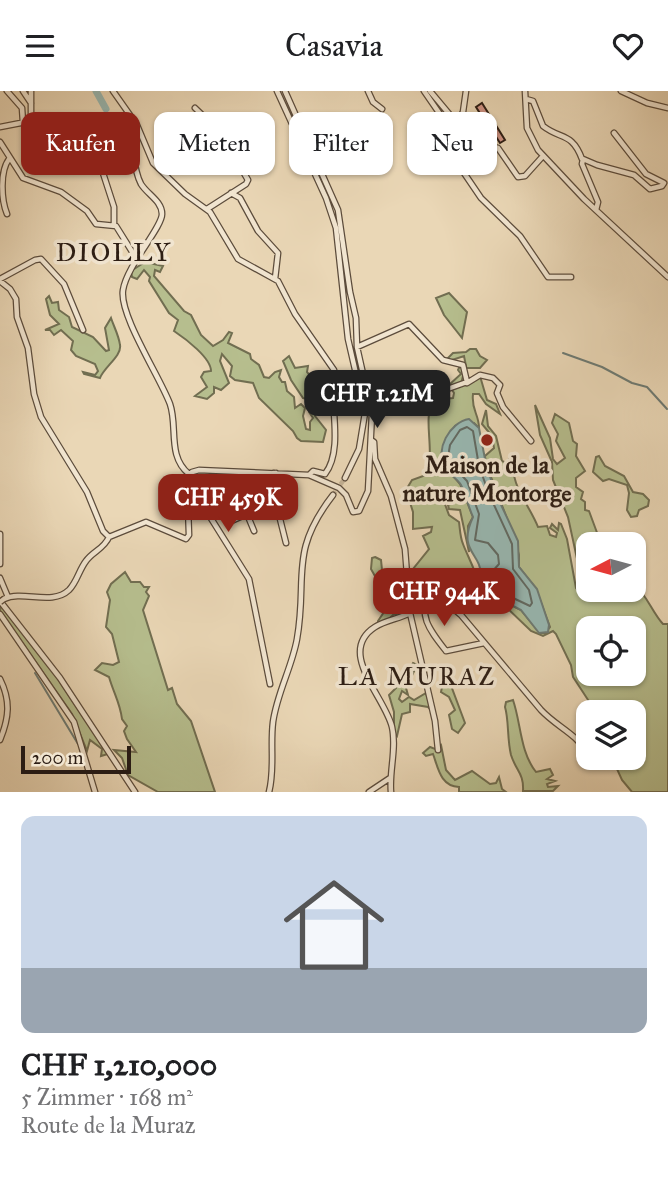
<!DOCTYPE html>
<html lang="de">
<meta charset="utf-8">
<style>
body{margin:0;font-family:"IM FELL Great Primer",serif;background:#f2f2f2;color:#202124;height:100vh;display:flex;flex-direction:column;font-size:26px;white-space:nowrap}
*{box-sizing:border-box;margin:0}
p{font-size:23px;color:#757577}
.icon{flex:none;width:38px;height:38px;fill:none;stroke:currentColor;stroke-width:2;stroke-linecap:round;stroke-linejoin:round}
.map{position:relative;height:701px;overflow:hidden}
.drawer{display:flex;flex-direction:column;background:#fff;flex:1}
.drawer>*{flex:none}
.hud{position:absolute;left:21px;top:21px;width:626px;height:63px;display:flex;gap:14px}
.needle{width:46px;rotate:264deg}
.buttons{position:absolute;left:576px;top:441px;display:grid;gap:14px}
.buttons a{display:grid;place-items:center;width:70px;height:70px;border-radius:14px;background:#fff;box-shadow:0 2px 5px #0004;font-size:35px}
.scale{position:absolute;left:21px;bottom:18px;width:110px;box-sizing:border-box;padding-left:7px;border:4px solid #2c1d14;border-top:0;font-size:19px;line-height:24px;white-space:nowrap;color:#2c1d14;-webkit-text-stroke:5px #f1e5d0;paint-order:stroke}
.price{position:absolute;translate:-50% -60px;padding:0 16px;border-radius:14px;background:#8f2418;color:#fff;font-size:23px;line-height:46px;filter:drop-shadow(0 2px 4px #0008)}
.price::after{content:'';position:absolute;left:50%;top:42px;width:21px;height:16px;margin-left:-10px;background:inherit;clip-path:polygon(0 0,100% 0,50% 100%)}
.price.active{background:#222;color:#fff}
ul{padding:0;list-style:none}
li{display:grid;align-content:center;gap:14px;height:371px;padding:0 21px}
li+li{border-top:2px solid #e0e0e0}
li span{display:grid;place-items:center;height:217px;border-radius:14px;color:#555}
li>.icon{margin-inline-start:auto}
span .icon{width:126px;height:126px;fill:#fffc;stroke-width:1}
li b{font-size:30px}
.pill{padding:0 24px;border-radius:14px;background:#fff;box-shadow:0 2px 5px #0004;font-size:24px;line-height:63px}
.pill.active{background:#8f2418;color:#fff}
header{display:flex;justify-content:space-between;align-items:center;height:91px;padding:0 21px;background:#fff;font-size:32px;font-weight:600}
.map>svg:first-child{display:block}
</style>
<header><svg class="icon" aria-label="menu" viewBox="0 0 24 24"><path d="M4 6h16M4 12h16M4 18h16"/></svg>Casavia<svg class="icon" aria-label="heart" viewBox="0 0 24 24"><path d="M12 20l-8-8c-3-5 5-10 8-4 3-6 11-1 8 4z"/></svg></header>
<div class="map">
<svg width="668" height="701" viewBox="0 0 668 701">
<rect width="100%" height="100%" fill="#ead7b6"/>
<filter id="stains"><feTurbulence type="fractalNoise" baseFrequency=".00286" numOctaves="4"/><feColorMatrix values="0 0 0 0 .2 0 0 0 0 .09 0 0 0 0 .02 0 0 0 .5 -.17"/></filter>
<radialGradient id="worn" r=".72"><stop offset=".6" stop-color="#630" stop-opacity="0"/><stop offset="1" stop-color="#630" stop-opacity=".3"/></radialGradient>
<!-- green -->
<path fill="#b6be8e" stroke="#716e51" stroke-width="2" fill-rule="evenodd" d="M145,171l18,4 -3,6 -5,-2 -1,6 30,35 7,4 10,20 12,11 10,-6 6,-8 3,1 -4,10 22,11 1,5 8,6 5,12 5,1 6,-6 6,-2 -2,7 3,5h3l2,9 7,6 1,11 6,-4 4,4 -2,8 3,13 4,1v-8l3,-4 -4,-6 5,-12 -11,-2 -12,-18 -8,-19 6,-5 6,12 13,-2 -1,6 21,26 -3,8 -6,-2 -4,3v9l11,14 -3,12 -22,-1 -4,-3 -4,-7 -34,-33 -6,-15 -18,-3 -5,-4 2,-10 -10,-12 -2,7 9,22 -8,7 -7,-3v6l-7,6 -12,-3 12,-9 -6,-10 3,-5 7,-1c0,-13 -25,-32 -37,-40l4,-11 -9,-7 -20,-32 1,-4 -6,-7 -7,9 -5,-2 -1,-6z
M449,202l18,19 -5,26 -18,-23 -8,-17z
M49,205l3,7 6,-1 1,8 10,7 3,10 21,10 13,14 3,-1 -4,-22 6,-10c3,9 8,18 9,27 2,11 -16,22 -20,33l-16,-4 -1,-2 12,3 3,-4 -3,-7 -19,-8 -5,-6 2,-9 -12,-11 -7,5 -4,-5h-5l14,-6 -9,-9 -4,-16z
M470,258h6l4,7 7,4 -7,8h-15l-4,16 19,-8 7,24 9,4 4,10 -14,-10 -7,-10h-6c-2,16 6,20 6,34l-5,-5 -19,3 -13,25 2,14 16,19 13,33 -5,9 1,26 -9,-42 -11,-1 -1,-4 7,-3 -1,-5 -3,-2 -8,4 6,16 10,7c1,7 1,15 4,22 7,19 26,47 10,65l-31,-24 -28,-12 -1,-4 16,-20 -6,-13 8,-4 1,-5 -19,2v-17l-7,-22 6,-10 14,-5c10,-26 -4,-53 7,-75l20,-2 1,-5 -5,-8 12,-11 -3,-4 2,-4h6l-2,-10 -15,5 -1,-3 5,-5 13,-1z
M535,314l15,33 3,21 4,5 8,-6 -9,-17 2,-7 -6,-11 3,-9 14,9 4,18 4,3 -1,12 9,15 -9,7v9l7,5 -2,7 4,3v8l4,1 10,27 4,3 6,-2 4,5h-25v46h46v-5c12,8 18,27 29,39h5v168h-36l-10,-12 -10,-22h22v-46h-38l-23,-35 -2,-12 -15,-31 -3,-3 -10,5 -12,-5 -25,-24 3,-3 12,6 19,23h5l5,-6 -14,-38 -17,-22v-12l-6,-21 -27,-70 -1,-8 9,-8 -2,-12 -10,-12 4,-14 2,16 8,10 6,25 4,2 6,-8 2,4c-6,23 16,47 24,68l9,-1 3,9 6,2 1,-4 -7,-5 2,-4 6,6 1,-7 2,1 6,15 9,49 5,5 3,-2 -16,-74 -15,-37 -1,-18 -12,-27zM588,537h46v46h-46z
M599,365l6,10 19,10 9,16 10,2 6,6 -1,6 -9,4 -2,6 -6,1 -4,-7 2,-17 -2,-8 -18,-6 -6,2 -10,-9 3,-15z
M375,466l6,3 2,20 6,5 7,17 7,-15 -3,-13 3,-4c5,14 6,34 -2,47l-7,-3 -10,10 -6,-1v-2l10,-15 -10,-3 -2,-4 4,-14 -9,-16 1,-11z
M125,481l6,10h9l4,5h5l-3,5 3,4 -6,14 25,80 4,-2 5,16 14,17 24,71h-57l-30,-17 -6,-17 -8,-8 22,2 -9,-13 -3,-8 3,-5 -5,-7c-2,-16 -8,-25 -13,-42l-14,-7 7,-7 11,2 6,-3 -7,-28 -6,-7 4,-27 -3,-8 4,-8z
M1,514l51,65 56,84 -7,2 1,-7 -12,-9 -3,11 -15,-37 -72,-103z
M413,572l4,2 -11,23 2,7 -6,-4 -3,8 3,3 7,-5 5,3 12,-7 5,17 -3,-3 -18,-3v8l-8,2 -5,22 -3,-3v-21l-5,-17 7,-7v-6l6,1z
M443,591l7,1 15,40 -7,10 -6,-4 -3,-14 6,-5 -6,-13 -8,-5z
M513,609c8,23 7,52 23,72l14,-3 3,6 -6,4 8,2 -8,3 1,3 10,-1 -5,5h-30c1,-18 -7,-20 -12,-36 -4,-16 -2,-35 -6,-48l1,-5z
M441,654l5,25 9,10 17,-9 18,13 6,-1 3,-6 3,12 4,3h-47v-5c-19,-1 -21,-20 -26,-33l-7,2 -3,-3 7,-6 5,2z"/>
<!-- water -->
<path fill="#98b8b2" stroke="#6d7a73" stroke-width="2" d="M469,328l10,9 7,36 9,28 23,49 1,26 18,22 12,36 -1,7 -9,1 -18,-23 -15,-8 -16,-20 -9,-7c0,-22 -24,-24 -8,-58 -5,-11 -7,-22 -12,-32 -4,-7 -12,-10 -16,-17 -11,-18 5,-46 24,-49z"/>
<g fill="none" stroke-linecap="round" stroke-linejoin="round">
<!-- shore -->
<path stroke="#626a63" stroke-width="2" d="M467,336l6,4 6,35 10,28 23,50 1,25 16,21 3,13 -2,3 -19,-9 -20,-24 8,-9 -1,-9 -10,-12 -13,-3 4,-26 -12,-33 -16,-17 -2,-13 1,-6 10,-15z"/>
<!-- stream -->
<path stroke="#6d7a73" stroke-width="2" d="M563,262l39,14 30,16 15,4 20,22
M35,582l43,71"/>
<!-- river -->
<path stroke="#98b8b2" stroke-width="7" d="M96,0l10,18"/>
</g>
<!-- building -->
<path fill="#d39688" stroke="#2c1d14" stroke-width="2" d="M482,12l23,37 -5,3 -7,-11 -10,6 -14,-16 12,-7 -5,-8z"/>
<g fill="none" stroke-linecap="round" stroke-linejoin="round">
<!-- minor-tunnel -->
<path stroke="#c4b296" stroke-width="4.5" stroke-dasharray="4.5 2" stroke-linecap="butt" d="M333,404l12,-17"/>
<!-- minor casing -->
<g stroke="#5c4c3c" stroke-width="7">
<path id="minor" d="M7,0l15,17 1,15
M23,0l8,12
M113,0l24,34 16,38 32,31 25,18 28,47 40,22 17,33 39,56c3,10 -1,18 -1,28 1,22 7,57 -8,76l-12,-3 -4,4
M277,0l49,107 10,30 12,111 17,74 -6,36 -14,29
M368,0l5,11 9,7
M424,0l20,29 1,25 36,53 39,38 28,41h23
M430,0l41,49 27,8 20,29 7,-1 18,-20
M525,0l2,37 11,22 46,49 84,78
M621,0l26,12 21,5
M526,8l7,2 10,25c18,14 29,6 39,33
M195,17l25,24 28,48 -2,4 -39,25
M134,30c-6,11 1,52 7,63 6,10 21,17 21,30 0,14 -35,51 -39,76 -4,25 37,87 47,114 8,23 -3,52 19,70
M457,32l6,-11 3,-21
M0,36l31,-6v-30
M0,51l23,36 38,14 26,19 9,13 20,2 20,32
M102,79l12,37v18
M231,102l9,5 18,33 20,22 -3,26
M596,119l2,-8 -16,-38 1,-5 14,6 37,10 16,14 12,-3 2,-3 -18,-9 -32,-41
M7,123c-6,-15 -7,-43 2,-55
M0,188l35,-19 6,-1 23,25 19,46
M0,190l10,8 6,10 1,18 11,31 6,46 7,23 46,75 16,39 6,6
M357,256l52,-23 34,36 20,5 4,17 -50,18 -46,7
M467,292l13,-8 13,3 7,7 -3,8 6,14 28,34
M371,349l3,2 1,17 16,37 14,53 5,64 25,108 3,29
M274,382v14l7,7
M276,382l6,18 -3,24 7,28
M187,389l62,99 21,105
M210,423l13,-5 6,13 18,-8 7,17
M0,443v30
M109,446l37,-15 40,17 3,-4 -2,-56 5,-7 7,-2 110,5 30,13 7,7 7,17 6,-1 9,-20 4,-77 -15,-67 -1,-29 -6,-26 -12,-82 -53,-119
M406,478l55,46 80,95c16,17 33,22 47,43
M0,487l8,19
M428,497c-9,29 0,40 18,63l38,-8
M4,508c19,-9 48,7 65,-9 8,-8 10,-20 17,-29 7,-10 18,-12 23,-24
M0,510l60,77 75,114
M0,523l74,108 21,70
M0,588c11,22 9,39 0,61
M269,701c6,-23 1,-46 4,-70 4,-29 19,-55 24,-83 11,-62 -9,-86 36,-144
M369,701l21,-14
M391,701c-2,-21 6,-44 1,-65 -7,-30 -56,-75 -17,-100 11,-7 24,-8 35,-14"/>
</g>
<!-- minor -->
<use href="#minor" stroke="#f1e5d0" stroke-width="4.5"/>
<!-- minor-bridge casing -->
<g stroke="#5c4c3c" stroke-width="7" stroke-linecap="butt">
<path id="minor-bridge" d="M0,511l4,-3"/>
</g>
<!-- minor-bridge -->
<use href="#minor-bridge" stroke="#f1e5d0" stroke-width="4.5"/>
</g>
<!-- markers -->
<circle fill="#8f2418" stroke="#f1e5d0" stroke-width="2.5" cx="487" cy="349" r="7"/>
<g text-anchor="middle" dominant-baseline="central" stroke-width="7" stroke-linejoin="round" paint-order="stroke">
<!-- poi labels -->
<g font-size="24" font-weight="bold" fill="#2c1d14" stroke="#f1e5d0">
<text x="487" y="374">Maison de la<tspan x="487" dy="28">nature Montorge</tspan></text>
</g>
<!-- neighbourhood labels -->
<g font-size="26" letter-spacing="2" fill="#2c1d14" stroke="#f1e5d0">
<text x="114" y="161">DIOLLY</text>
<text x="417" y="585">LA MURAZ</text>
</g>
</g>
<rect width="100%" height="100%" filter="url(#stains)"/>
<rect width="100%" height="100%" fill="url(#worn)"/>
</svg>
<div class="buttons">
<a><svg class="needle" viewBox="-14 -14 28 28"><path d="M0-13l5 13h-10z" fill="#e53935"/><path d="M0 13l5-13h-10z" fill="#757577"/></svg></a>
<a><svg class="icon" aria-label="locate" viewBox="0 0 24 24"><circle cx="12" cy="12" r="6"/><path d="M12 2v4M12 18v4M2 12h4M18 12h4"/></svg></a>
<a><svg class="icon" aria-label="layers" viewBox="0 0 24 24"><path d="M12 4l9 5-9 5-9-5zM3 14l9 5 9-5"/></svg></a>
</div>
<div class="scale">200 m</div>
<b class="price active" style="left:377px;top:339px">CHF 1.21M</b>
<b class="price" style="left:228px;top:443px">CHF 459K</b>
<b class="price" style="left:444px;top:537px">CHF 944K</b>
<div class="hud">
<a class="pill active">Kaufen</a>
<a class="pill">Mieten</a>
<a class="pill">Filter</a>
<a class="pill">Neu</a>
</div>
</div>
<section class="drawer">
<ul>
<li><span style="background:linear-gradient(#c9d6e8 70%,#9aa5b1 0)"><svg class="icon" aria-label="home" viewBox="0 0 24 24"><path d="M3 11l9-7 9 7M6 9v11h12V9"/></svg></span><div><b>CHF 1,210,000</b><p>5 Zimmer · 168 m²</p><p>Route de la Muraz</p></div></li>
</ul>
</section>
